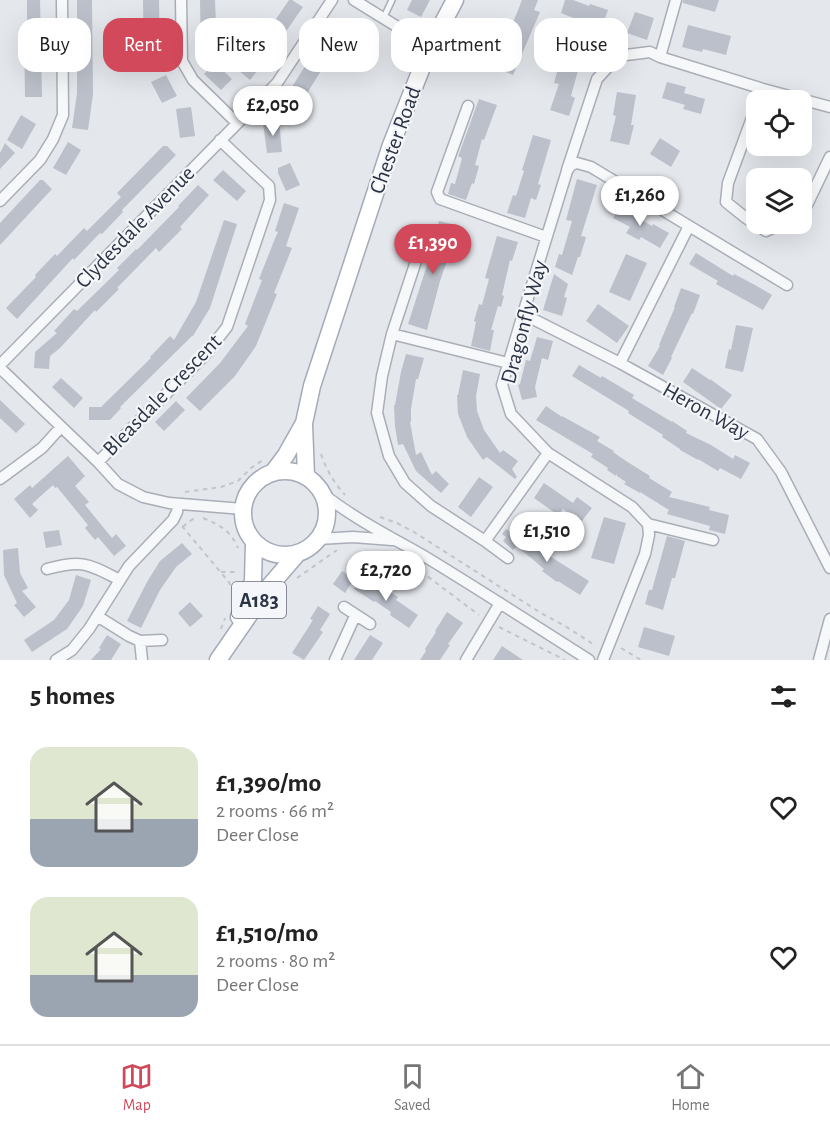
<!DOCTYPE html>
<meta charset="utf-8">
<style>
body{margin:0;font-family:"Alegreya Sans",sans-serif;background:#f2f2f2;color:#222;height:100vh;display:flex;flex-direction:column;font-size:22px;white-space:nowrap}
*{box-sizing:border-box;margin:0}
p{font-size:20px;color:#767676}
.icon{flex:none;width:33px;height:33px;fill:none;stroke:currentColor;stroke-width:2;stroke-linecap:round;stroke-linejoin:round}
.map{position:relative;height:660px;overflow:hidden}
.sheet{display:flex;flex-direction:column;background:#fff;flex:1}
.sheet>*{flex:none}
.hud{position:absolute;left:18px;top:18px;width:795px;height:54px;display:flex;gap:12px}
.fabs{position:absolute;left:746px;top:90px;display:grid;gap:12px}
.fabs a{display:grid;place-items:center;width:66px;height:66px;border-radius:12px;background:#fff;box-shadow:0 6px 24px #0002;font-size:30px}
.price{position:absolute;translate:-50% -51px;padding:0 14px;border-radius:21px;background:#fff;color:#222;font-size:20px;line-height:39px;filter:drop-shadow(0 2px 3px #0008)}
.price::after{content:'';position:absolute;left:50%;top:36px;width:18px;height:14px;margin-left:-9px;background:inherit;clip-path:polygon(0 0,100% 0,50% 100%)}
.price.selected{background:#d1495b;color:#fff}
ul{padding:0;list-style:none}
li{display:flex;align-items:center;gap:18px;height:150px;padding:0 30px}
li span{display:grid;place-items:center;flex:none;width:168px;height:120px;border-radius:18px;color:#555}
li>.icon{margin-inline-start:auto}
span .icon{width:72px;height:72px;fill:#fffc;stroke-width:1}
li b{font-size:26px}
h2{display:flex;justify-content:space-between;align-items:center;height:72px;padding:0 30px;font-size:26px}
.pill{padding:0 21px;border-radius:18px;background:#fff;box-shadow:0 6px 24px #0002;font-size:21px;line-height:54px}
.pill.selected{background:#d1495b;color:#fff}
.tab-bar{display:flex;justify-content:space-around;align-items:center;height:84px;border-top:2px solid #e0e0e0;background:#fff;font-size:16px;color:#767676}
.tab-bar a{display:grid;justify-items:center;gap:3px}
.tab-bar .selected{color:#d1495b}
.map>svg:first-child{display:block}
</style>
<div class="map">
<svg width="830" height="660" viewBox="0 0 830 660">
<rect width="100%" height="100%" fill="#e4e7ec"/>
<!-- building -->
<path fill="#bbc0ca" d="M27,0h13l2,97h-17l-1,-71h3z
M77,0h15l1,94 -5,36 -16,-2 5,-35z
M143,0h16l1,58 -16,1z
M200,0h15l2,53h-16z
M289,0h3l11,7 -37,53 -16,20 -12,-10 16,-19z
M412,0h18l-9,17 -14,-7z
M522,0h16l-4,10 6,2 -27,63 -18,-7z
M565,0h8l16,6 1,-2 18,6 -7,19 -40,-16z
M683,0h36l-4,12 -32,-9z
M635,12l19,6 -7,22 -20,-7z
M688,25l43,11 -5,19 -23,-6 -1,3 -20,-5z
M367,28l3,15 -38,7 -3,-14z
M570,44l21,6 -6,18 -6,-1 -8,29 4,2 -6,18 -19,-6 9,-26 -5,-1 5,-18 5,2z
M317,47l13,9 -24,39 3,2 -19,23 -15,-12 17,-21z
M215,63l17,16 -11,11 -17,-16z
M166,75l11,21 -15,7 -11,-21z
M667,82l19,5 -2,6 21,6 -4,15 -18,-5 2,-4 -23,-7z
M617,92l19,3 -5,30h3l-5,20 -19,-4 6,-25 -3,-1z
M479,99l18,6 -13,35 -2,-1 -7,26 4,1 -5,18 -2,-1 -6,17 -18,-6 3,-11 4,1 7,-26 -4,-2 1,-2z
M191,107l4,29 -15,2 -4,-29z
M21,115l15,9 -14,25 -15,-9z
M279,121l3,31 -15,1 -4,-30z
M533,135l18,5 -13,44 3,1 -5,15 -5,-2 -6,20 -18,-5 6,-18 3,1 8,-25 -2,-1z
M660,138l20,13 -9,16 -21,-13z
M68,142l13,8 -15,25 -13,-7z
M5,143l10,10 -15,16v-16z
M163,146h4l9,9 -54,55 1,2 -21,22 -2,-1 -26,27 -1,-2 -56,61 -11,-11 30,-31 -1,-2 20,-21 2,2 27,-28 3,3 34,-34 -4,-4z
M290,163l10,22 -14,6 -8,-18v-5z
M223,170l23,21 -9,10 -24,-21z
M577,179l20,6 -16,51 5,1 -6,20h-2l-6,18 -17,-8 4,-13 3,1 10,-34 -6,-1z
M40,180h3l9,9 -52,56v-22z
M198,185l11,10 -29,32 2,2 -23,23 -3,-4 -39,40 2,1 -23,23 -1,-2 -35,38 -10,8 -1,13 -15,-1 1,-16 22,-19 -3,-2 20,-22 3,2 42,-41 -2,-2 19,-19 1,1 42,-43 -1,-1z
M284,203l15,5 -13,38 6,2 -18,45 3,1 -21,52 -21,30 -35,35 -14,-13 34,-35 28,-37 -3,-2 17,-44 -3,-1 17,-43 2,-4 -3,-1z
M622,203l13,7 -2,5 19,11 1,-2 16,9 -9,15 -19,-11 -2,3 -13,-7 4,-6 -17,-9z
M224,220l13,4 -27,84 -17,28h-1l-72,71 1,1 -11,12h-21v-13h12l50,-49 -1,-1 20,-21 4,4 22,-38z
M439,221l20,5 -19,55 -13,49 -19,-6 22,-68z
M497,236l21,6 -6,19 -2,-1 -8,35 2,1 -3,11 -3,-1 -7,24h3l-4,21 -19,-5 5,-24 -2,-1 5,-17 3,1 7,-26 -4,-1z
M696,253l37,23 1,-2 21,11 17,10 -9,15 -47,-26 2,-3 -29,-17z
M626,254l21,9 -17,38 -21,-9z
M554,274l14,10 -4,13 3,1 -5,18 -19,-6z
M681,288l19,7 -7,19 -1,-1 -21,44 1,1 -9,17 -15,-9 12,-20 -1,-1 16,-38h-1z
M598,304l31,22 -12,17 -31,-22z
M736,325l17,3 -10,44 -18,-4 4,-19 2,1z
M537,337l16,4 -5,19 -6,-2 -7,29 2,10 -15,3 -4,-15 2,-1 6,-24 4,1z
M406,354l18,4 -6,21h-2l-5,30v13h-1l6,33 5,-3 11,23 4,-4 13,13 -8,9 -25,-22 -13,-27 -5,1 -3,-19 -1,-21h1l6,-33z
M579,365l22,13 1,-2 32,19 -2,3 40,24v-1l15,10 -1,2 25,12 22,14 2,-4 15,8 -9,16 -21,-11 -2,3 -20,-12v1l-18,-10v-1l-18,-12 1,-2 -35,-22 1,-2 -57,-35z
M692,368l18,12v-1l22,16 -11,14 -38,-27z
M463,370l17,4 -4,22 1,15 7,19 16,23 3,-3 15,11 -6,8 5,8 -2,2 -28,-22 -4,3 -16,-23 -9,-23 -1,-19h1z
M61,378l22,20 -9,10 -22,-21z
M0,400l25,24 -9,9 -16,-15z
M176,401l9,9 -21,21 -9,-9z
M546,406l16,11v-1l38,21 -3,4 17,10 -1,1 13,9 24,15 -1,2 23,14 -3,5 41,10 -1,3 20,5 -4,19 -16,-4 1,-4 -43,-12 2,-4 -29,-18v1l-16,-9 2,-2 -9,-6v-3l-1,3 -9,-6 1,-2 -17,-11 2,-3 -57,-34z
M68,456l17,20 -10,10 14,16 -4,3 27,33 4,-4 10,12 -12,10 -16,-19 -3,3 -10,-12 3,-3 -31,-38 -2,1 -2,-3 -21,19 6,6 -8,8 -16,-19 16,-14 2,3z
M479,477l14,10 -22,30 -13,-10z
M544,483l29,20 4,-6 15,11 -11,14 -18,-13 -5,6 -24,-17z
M604,517l22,6 -12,41 -23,-6z
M506,529l5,3 3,-3 7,7v2l68,43 -9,14 -22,-14 -1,1 -15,-11 2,-2 -27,-23 -4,4 -10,-9 3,-4 -4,-3z
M59,530l3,15 -16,3 -3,-16z
M667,536l18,5 -10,37h-3l-9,32 -18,-6 4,-14h3z
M182,543l10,11 -16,13 -16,23 -19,38 -14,-7 20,-39 13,-21z
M18,548l2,25 8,15 -6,3 14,16 -12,10 -10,-12 3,-2 -13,-28 -1,-25z
M342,571l12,8 -9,14 -12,-9z
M76,575l15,5 -8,26 -16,23 -35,23 -8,-12 30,-20 15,-20z
M363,576l23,16 1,-2 11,7 -2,3 22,15 -9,13 -19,-13 1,-3 -16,-11 -1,1 -20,-13z
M190,602l13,14 -13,11 -12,-14z
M318,606l12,8 -10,16 3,2 -19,28 -12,-7 21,-33 -3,-1z
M447,612l16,11 -15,21 2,1 -10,15h-20l6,-9 -1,-2 11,-17 -1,-1z
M644,627l31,9 -6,20 -31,-9z
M107,635l14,9 -10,16h-20l10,-11 -2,-1z
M370,635l13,8 -11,17h-18z
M502,646l21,14h-30z"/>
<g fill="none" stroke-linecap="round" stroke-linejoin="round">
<!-- service casing -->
<g stroke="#a9aeb7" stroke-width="8">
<path id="service" d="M384,17l8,-17"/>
</g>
<!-- minor casing -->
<g stroke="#a9aeb7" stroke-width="13">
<path id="minor" d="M181,0l1,61 11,19 44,43
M354,0l76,47
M676,0l-16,57 103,32 67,18
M468,106l-31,86 3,7 106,38
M756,107l-28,76 -2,19 20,16 20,13 15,-7
M567,170l30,-91 21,-23 32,-4 10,5
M0,201l40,-41 13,-21 10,-24 -1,-115
M801,211l5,-4 24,-50
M417,258l-25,76 -10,42 -5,37 12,43 16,27 26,23 54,35 23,17
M523,314l97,49 137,76 24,33 49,96
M392,334l116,29
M620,363l69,-137
M0,365l277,-282 55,-83
M0,368l98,94 20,22 25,13 26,6 74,6
M98,462l106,-106 23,-29 43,-127 -1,-14 -49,-46
M0,479l42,-31 19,-21
M323,494c33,26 70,44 106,65 54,33 107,67 160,101
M648,524l65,16
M318,539l35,-2 39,3
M485,541l63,-88
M47,569c36,-10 41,-5 73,11
M344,607l26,17
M97,616l32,20 11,5 22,-1
M140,641l2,19
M56,660l16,-10 17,-21 40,-63 44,-46 4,-8 1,-8
M335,660l20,-44
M466,660l34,-57
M603,660l42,-106 4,-19 -1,-11 -16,-17 -84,-54 -37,-39 -9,-29 21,-71 44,-143 4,-6 6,-2 14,4 196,118
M819,660l11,-41"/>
</g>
<!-- primary casing -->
<g stroke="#a3abb8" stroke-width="19">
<path id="primary" d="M304,424l2,52
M243 513a42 42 0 1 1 84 0a42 42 0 1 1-84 0Z
M274,471l12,-16 18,-32 8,-37 79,-241 39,-98 25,-47
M239,617l14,-36 1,-38
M218,660l49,-71 31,-36"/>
</g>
<!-- path -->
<path stroke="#c2c5cb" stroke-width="2" stroke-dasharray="4.5 4.5" stroke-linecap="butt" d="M321,454c5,15 13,29 24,41
M185,492l36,-5 17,-6 13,-13 12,-8
M380,517l17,6 17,9 127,81 24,13 31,20
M203,518c17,7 28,13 35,30
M182,526l46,55 5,8
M183,527l5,-5 7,-4
M381,552l8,1 14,5 76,57
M221,572h18
M297,578l40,-28
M499,627l66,33
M221,629l4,-11
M621,648l20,12"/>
<!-- service -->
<use href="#service" stroke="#f7f8fa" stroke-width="5"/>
<!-- minor -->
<use href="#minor" stroke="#f7f8fa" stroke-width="10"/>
<!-- primary -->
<use href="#primary" stroke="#fff" stroke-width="16"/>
</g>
<g text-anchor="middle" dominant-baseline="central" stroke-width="4.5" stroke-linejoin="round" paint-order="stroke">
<!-- shield labels -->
<rect fill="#f4f6f9" stroke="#676e7b" stroke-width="1.5" x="232" y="582" width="54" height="36" rx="4.5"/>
<g font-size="21" font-weight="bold" fill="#2b3445">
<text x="259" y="600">A183</text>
</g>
<!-- street labels -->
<g font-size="22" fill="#2b3445" stroke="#f4f6f9">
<text transform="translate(395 140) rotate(-70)">Chester Road</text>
<text transform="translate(135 227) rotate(-46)">Clydesdale Avenue</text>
<text transform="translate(524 322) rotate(-75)">Dragonfly Way</text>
<text transform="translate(162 395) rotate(-46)">Bleasdale Crescent</text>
<text transform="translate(706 411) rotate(29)">Heron Way</text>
</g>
</g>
</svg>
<div class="fabs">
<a><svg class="icon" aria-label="locate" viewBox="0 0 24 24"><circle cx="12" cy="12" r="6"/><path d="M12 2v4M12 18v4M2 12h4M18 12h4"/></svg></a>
<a><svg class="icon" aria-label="layers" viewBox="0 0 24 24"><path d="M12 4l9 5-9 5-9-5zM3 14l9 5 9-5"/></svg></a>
</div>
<b class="price" style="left:273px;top:137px">£2,050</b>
<b class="price" style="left:640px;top:227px">£1,260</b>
<b class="price selected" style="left:433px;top:275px">£1,390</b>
<b class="price" style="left:547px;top:563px">£1,510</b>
<b class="price" style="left:386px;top:602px">£2,720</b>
<div class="hud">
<a class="pill">Buy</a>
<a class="pill selected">Rent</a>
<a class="pill">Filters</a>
<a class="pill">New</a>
<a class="pill">Apartment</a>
<a class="pill">House</a>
</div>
</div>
<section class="sheet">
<h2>5 homes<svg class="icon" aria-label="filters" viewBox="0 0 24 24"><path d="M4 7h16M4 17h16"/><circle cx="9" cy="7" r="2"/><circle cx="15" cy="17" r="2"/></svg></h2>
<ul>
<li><span style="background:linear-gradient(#dfe7d0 60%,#9aa5b1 0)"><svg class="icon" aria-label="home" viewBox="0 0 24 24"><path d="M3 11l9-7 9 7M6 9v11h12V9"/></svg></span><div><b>£1,390/mo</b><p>2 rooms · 66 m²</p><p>Deer Close</p></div><svg class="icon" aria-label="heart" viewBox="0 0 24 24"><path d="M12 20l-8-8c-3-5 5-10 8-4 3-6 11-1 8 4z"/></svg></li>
<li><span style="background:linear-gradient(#dfe7d0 65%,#9aa5b1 0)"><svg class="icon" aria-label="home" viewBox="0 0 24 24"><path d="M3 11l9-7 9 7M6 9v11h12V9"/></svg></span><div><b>£1,510/mo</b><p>2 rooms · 80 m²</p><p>Deer Close</p></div><svg class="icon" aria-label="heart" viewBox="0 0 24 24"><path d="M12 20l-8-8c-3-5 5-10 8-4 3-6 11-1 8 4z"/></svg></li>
</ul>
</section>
<nav class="tab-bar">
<a class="selected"><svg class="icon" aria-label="map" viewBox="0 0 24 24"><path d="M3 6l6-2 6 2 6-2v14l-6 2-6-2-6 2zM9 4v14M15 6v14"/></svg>Map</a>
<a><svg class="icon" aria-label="saved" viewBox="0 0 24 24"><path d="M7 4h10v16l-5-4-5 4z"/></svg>Saved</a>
<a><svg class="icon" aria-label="home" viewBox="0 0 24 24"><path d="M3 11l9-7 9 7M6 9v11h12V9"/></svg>Home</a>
</nav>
